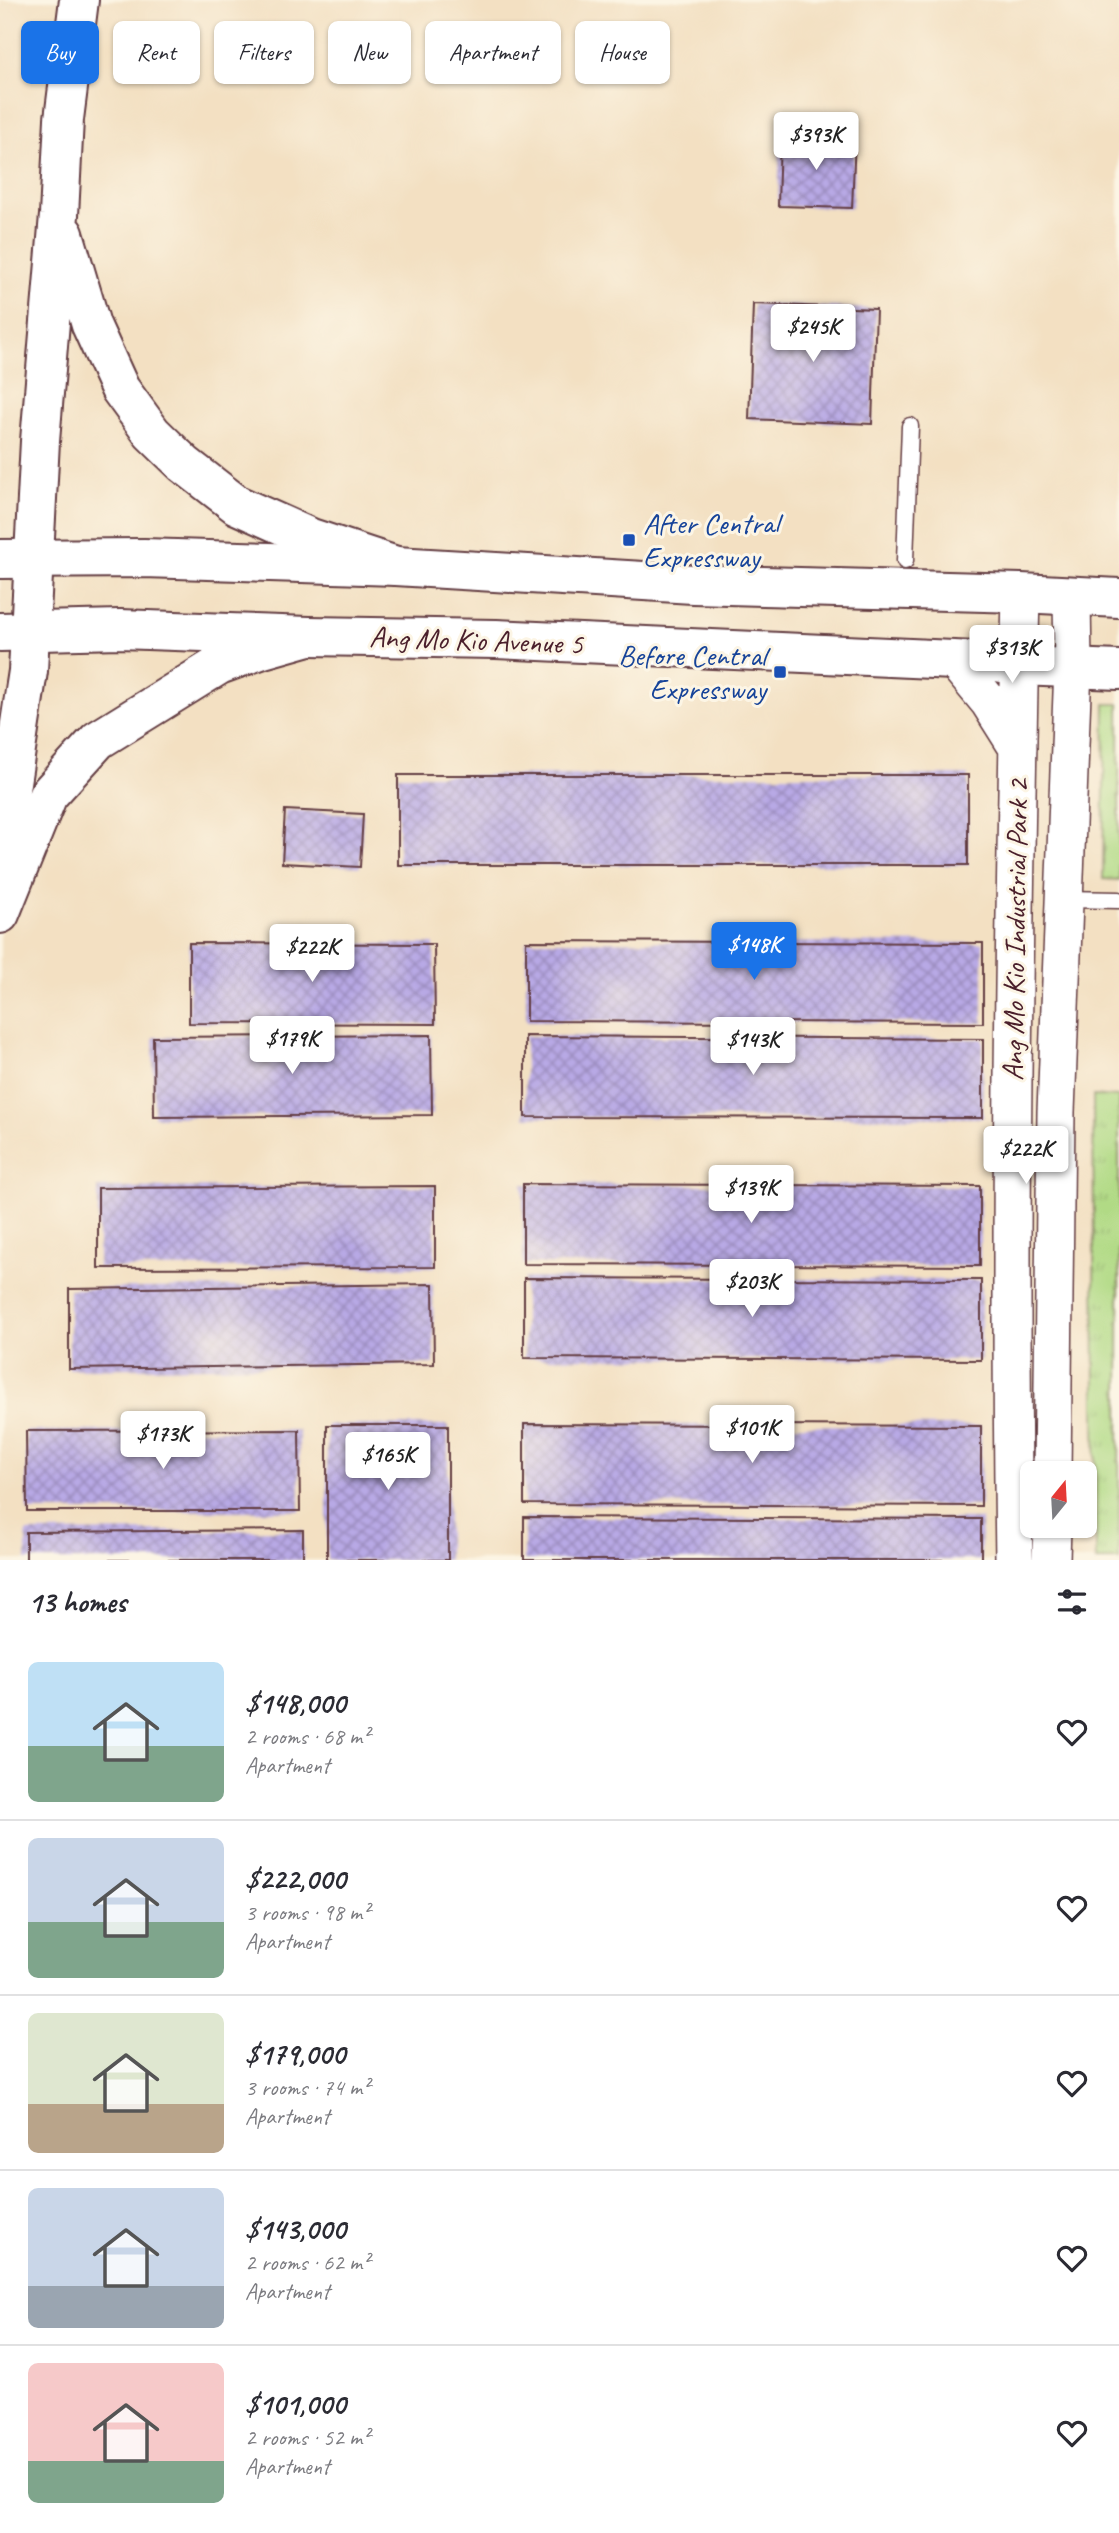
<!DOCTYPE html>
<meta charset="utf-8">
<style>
body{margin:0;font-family:Caveat,sans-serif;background:#f7f7f7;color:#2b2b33;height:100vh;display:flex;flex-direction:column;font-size:26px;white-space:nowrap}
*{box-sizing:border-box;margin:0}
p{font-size:23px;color:#7c7c81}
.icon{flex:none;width:38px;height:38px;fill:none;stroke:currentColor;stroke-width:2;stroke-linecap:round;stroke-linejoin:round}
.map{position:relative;height:1560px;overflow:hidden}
.drawer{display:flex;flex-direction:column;background:#fff;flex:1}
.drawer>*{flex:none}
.banner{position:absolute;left:21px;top:21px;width:700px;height:63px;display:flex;gap:14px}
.needle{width:46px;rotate:18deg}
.fabs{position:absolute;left:1020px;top:1461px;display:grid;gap:14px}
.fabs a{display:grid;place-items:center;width:77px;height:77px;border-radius:10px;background:#fff;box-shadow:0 2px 5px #0004;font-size:35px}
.price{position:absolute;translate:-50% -60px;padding:0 16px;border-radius:7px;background:#fff;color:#222;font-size:23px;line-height:46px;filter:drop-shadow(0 2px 4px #0008)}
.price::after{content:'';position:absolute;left:50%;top:42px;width:21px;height:16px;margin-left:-10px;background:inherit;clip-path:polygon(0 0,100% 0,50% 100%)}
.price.selected{background:#1a73e8;color:#fff}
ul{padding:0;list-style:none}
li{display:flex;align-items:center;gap:21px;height:175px;padding:0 28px}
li+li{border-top:2px solid #e1e1e2}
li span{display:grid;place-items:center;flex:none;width:196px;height:140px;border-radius:10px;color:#555}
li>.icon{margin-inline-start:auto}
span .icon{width:84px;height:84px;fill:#fffc;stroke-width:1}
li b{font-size:30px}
h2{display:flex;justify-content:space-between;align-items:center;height:84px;padding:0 28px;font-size:30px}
.tag{padding:0 24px;border-radius:10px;background:#fff;box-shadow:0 2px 5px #0004;font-size:24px;line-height:63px}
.tag.selected{background:#1a73e8;color:#fff}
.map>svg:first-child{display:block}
</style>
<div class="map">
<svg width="1119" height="1560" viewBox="0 0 1119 1560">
<defs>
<pattern id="grass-tufts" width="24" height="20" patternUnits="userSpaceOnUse" patternTransform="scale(1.75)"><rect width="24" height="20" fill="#b1da85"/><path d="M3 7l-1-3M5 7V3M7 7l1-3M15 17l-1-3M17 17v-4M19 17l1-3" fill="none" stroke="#9abb73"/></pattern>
<pattern id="building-cross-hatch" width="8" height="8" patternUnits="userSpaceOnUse" patternTransform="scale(1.75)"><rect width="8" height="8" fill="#b8a9e5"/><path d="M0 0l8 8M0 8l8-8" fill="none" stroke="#9889ba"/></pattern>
</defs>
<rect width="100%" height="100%" fill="#fcf5e5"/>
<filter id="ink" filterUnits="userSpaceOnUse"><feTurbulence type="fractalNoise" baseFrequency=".0143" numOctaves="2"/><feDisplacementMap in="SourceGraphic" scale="14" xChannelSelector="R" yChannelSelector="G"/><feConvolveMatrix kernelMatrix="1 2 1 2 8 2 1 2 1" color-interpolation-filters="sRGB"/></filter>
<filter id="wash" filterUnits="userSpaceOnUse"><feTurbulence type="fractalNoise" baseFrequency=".00686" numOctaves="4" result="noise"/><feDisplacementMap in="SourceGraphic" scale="28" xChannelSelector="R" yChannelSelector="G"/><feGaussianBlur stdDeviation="1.57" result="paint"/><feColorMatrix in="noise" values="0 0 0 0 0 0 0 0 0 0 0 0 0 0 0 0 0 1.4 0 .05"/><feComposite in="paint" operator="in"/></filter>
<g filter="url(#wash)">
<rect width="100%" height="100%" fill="#f3e0c2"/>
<!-- grass -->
<path fill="url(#grass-tufts)" stroke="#7e7c58" stroke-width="2" d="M1105,704h14v176l-16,-1z
M1093,1096l26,1v463h-23z"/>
<g id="blocks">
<!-- building -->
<path fill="url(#building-cross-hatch)" d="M780,136l75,3 -3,69 -74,-2z
M753,304l123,5 -4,115 -123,-5z
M398,775h570v90h-570z
M285,810l78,4 -3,53 -78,-4z
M526,941l457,2v80l-457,-2z
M189,943l245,1 1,80 -246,-1z
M431,1035l1,80 -278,2 -1,-80z
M525,1036l458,3v79l-458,-1z
M523,1184l457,2v80l-457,-2z
M435,1186v81l-337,1v-80z
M524,1278l457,2v80l-457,-2z
M433,1284l1,80 -365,5v-80z
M524,1424l457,2v80l-457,-2z
M327,1425h121v135h-121z
M299,1430l1,81h-273l-1,-80z
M524,1517l457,2v41h-457z
M303,1530v30h-277v-28z"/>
</g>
</g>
<g filter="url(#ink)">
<use href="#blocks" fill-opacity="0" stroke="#633c42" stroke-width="2"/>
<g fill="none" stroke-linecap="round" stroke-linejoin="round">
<!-- service casing -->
<g stroke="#633c42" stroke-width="19">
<path id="service" d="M905,561l5,-135
M1063,899l56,1"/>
</g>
<!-- tertiary casing -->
<g stroke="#633c42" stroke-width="40">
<path id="tertiary" d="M955,661l34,41 29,46
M1052,1474l4,-362 17,-445 -1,-70
M1014,1560c-5,-322 0,-645 7,-967
M1051,1560l1,-34"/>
</g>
<!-- primary casing -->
<g stroke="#633c42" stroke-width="42">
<path id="primary" d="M0,559l144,-1 252,8 297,18 328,9 98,5
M0,632l120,-3 189,7 187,3 501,23 22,4 100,4"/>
</g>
<!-- motorway casing -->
<g stroke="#633c42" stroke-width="42">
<path id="motorway" d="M64,234l27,91 29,64 32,44 32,31 53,41 74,33 85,28
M0,855l28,-184 12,-230 19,-226 5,-96 15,-119
M0,914l48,-119 50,-55 121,-75 44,-16 46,-13"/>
</g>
<!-- service -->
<use href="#service" stroke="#fff" stroke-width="16"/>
<!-- tertiary -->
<use href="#tertiary" stroke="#fff" stroke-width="37"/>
<!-- primary -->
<use href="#primary" stroke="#fff" stroke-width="38"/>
<!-- motorway -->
<use href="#motorway" stroke="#fff" stroke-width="38"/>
</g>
</g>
<!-- markers -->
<g fill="#1a4fb4" stroke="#fcf5e5" stroke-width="2.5">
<rect x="622" y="533" width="14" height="14" rx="3.5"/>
<rect x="773" y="665" width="14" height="14" rx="3.5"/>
</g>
<g text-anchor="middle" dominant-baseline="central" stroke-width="6" stroke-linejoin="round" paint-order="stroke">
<!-- transit labels -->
<g font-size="30" fill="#164399" stroke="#fcf5e5" text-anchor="start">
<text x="643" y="523">After Central<tspan x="643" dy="34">Expressway</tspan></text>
<text x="766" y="655" text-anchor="end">Before Central<tspan x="766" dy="34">Expressway</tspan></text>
</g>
<!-- street labels -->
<g font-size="30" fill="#4a1f2b" stroke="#fcf5e5">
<text transform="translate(476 640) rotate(2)">Ang Mo Kio Avenue 5</text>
<text transform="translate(1015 930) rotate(-89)">Ang Mo Kio Industrial Park 2</text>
</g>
</g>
</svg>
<div class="fabs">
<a><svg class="needle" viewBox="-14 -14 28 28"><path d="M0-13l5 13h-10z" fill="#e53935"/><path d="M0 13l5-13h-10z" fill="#7c7c81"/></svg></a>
</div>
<b class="price" style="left:816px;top:172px">$393K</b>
<b class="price" style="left:813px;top:364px">$245K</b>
<b class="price" style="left:1012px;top:685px">$313K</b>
<b class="price selected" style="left:754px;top:982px">$148K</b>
<b class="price" style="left:312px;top:984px">$222K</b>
<b class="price" style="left:292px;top:1076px">$179K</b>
<b class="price" style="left:753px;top:1077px">$143K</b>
<b class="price" style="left:1026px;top:1186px">$222K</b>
<b class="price" style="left:751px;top:1225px">$139K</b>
<b class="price" style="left:752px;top:1319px">$203K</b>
<b class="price" style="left:752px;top:1465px">$101K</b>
<b class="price" style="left:163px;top:1471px">$173K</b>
<b class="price" style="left:388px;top:1492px">$165K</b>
<div class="banner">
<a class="tag selected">Buy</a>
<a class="tag">Rent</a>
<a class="tag">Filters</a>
<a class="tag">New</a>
<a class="tag">Apartment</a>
<a class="tag">House</a>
</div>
</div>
<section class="drawer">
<h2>13 homes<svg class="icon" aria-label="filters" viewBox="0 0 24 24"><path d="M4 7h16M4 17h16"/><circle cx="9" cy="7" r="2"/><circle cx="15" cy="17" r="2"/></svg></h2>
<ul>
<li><span style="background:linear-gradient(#bfe0f5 60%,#7fa58c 0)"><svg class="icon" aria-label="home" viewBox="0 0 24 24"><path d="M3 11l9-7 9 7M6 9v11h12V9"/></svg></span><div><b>$148,000</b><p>2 rooms · 68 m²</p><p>Apartment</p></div><svg class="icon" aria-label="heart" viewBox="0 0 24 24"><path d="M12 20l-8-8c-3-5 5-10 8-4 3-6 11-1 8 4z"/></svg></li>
<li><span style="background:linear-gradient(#c9d6e8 60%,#7fa58c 0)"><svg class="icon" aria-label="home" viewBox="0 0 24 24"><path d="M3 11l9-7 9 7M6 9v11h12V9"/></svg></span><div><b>$222,000</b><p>3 rooms · 98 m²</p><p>Apartment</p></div><svg class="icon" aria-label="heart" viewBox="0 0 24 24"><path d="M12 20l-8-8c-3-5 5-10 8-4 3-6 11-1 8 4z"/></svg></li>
<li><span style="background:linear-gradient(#dfe7d0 65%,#b9a48a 0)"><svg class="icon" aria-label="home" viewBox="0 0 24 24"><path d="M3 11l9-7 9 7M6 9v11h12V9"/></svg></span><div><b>$179,000</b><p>3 rooms · 74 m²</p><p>Apartment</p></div><svg class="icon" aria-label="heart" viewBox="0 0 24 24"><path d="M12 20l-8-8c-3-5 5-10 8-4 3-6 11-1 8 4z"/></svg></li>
<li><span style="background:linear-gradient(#c9d6e8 70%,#9aa5b1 0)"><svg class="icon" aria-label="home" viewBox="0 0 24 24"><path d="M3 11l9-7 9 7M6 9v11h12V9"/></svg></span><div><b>$143,000</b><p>2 rooms · 62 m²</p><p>Apartment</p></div><svg class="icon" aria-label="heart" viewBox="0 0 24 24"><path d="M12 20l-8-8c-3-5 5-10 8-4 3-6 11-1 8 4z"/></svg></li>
<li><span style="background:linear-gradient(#f6c9c9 70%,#7fa58c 0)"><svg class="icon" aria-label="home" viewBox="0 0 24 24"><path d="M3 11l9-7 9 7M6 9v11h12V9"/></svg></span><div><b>$101,000</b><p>2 rooms · 52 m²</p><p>Apartment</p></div><svg class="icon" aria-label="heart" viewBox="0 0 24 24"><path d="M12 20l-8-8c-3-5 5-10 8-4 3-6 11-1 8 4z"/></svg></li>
</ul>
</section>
